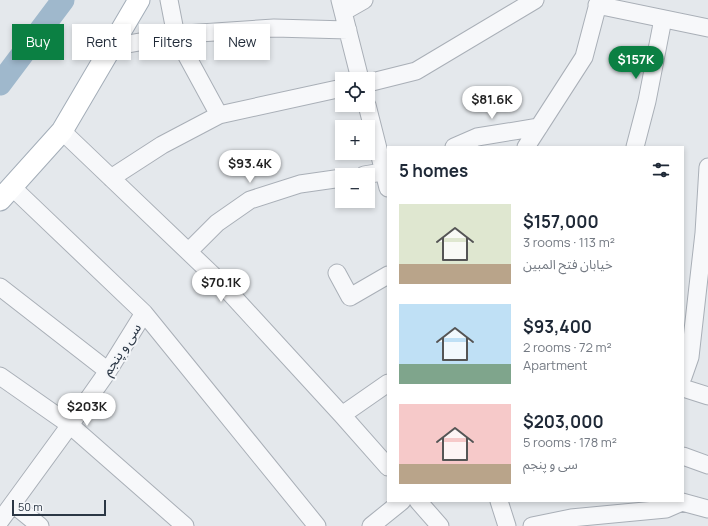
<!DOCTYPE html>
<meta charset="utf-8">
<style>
body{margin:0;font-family:Manrope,"Noto Sans Arabic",sans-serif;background:#f6f6f7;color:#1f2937;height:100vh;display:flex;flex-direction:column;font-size:15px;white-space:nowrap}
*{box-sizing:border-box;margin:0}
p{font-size:13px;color:#747a83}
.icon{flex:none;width:22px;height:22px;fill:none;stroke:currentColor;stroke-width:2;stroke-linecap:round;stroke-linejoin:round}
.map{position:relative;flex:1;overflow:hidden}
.panel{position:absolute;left:387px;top:146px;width:297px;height:356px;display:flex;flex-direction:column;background:#fff;border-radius:0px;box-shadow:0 2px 6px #0003}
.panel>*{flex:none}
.top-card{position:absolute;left:12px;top:24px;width:315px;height:36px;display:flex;gap:8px}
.buttons{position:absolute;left:335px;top:72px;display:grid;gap:8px}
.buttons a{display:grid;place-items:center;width:40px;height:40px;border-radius:0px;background:#fff;box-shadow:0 2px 6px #0003;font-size:20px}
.scale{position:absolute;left:12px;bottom:10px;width:94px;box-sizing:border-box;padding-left:4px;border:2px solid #2b3745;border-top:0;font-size:11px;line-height:14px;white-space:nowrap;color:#2b3745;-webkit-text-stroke:3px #f4f6f9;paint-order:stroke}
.price{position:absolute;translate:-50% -34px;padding:0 9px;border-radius:14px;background:#fff;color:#222;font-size:13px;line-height:26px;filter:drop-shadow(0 1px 2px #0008)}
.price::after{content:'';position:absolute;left:50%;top:24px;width:12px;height:9px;margin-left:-6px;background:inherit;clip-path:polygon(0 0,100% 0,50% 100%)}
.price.on{background:#0b8043;color:#fff}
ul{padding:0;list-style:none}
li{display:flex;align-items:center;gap:12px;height:100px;padding:0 12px}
li span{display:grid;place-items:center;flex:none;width:112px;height:80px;border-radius:0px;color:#555}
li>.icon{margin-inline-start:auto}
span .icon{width:48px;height:48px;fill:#fffc;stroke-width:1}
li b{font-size:17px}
h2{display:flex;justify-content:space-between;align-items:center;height:48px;padding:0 12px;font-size:17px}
.pill{padding:0 14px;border-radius:0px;background:#fff;box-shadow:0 2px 6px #0003;font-size:14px;line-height:36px}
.pill.on{background:#0b8043;color:#fff}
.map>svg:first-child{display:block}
</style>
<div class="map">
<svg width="708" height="526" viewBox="0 0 708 526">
<rect width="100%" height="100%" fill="#e4e8ec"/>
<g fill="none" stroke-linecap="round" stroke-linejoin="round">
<!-- river -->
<path stroke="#9fb8cc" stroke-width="23" d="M0,84l63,-84"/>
<!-- minor casing -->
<g stroke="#a9afb7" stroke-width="19">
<path id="minor" d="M169,0l7,36 43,79
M340,0l20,79
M597,5l111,23
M343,12l21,-12
M111,47l74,-13 89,-6 74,2
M368,83l48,-12 119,-71
M367,105l21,83
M62,131l157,150 123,134 46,52
M454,147l23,-10 62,-10
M526,147l58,-90 15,-57
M635,147l12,-46 16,-82
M364,175l24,-4
M111,178l51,-33 57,-30 123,-27
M12,187l132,126 173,213
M189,251l28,-28 33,-23 50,-16 42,-6
M337,273l13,24 38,-22
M0,287l108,84
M0,376l70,49 115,101
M683,377l7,-20 14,-124 4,-66
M683,388l25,8
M342,415l46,-32
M683,456l25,9
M418,501l22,25
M499,501l8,25
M13,504l27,22
M0,521l70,-96 38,-54 36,-58
M371,526l31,-25
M532,526l39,-8 95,-9 16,-7 26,7"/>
</g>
<!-- major casing -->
<g stroke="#a3adb8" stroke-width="23">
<path id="major" d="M0,200l62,-69 77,-131"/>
</g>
<!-- minor -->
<use href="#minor" stroke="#f7f8fa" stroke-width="17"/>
<!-- major -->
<use href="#major" stroke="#fff" stroke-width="21"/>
</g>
<g text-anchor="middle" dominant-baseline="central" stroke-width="4" stroke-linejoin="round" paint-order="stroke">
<!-- street labels -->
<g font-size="14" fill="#2b3745" stroke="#f4f6f9">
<text transform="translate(121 349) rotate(-57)">سی و پنجم</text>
</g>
</g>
</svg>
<div class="buttons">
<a><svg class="icon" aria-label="locate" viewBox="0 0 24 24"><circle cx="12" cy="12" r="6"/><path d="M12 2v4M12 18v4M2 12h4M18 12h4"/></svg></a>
<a>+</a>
<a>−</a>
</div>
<div class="scale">50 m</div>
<b class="price on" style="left:636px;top:80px">$157K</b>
<b class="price" style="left:492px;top:120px">$81.6K</b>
<b class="price" style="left:250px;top:184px">$93.4K</b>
<b class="price" style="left:221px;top:303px">$70.1K</b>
<b class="price" style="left:87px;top:427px">$203K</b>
<div class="top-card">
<a class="pill on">Buy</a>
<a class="pill">Rent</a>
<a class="pill">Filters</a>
<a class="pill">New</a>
</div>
<section class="panel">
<h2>5 homes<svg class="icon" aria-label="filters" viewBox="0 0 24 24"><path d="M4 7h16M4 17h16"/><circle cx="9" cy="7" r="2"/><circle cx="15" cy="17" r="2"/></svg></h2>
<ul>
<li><span style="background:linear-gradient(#dfe7d0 75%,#b9a48a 0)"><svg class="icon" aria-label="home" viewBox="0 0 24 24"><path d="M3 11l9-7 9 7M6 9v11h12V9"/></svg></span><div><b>$157,000</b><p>3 rooms · 113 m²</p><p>خیابان فتح المبین</p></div></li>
<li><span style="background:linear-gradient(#bfe0f5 75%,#7fa58c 0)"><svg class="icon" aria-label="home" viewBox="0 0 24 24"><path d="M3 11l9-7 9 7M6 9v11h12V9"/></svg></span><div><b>$93,400</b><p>2 rooms · 72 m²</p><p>Apartment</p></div></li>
<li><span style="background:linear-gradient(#f6c9c9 75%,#b9a48a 0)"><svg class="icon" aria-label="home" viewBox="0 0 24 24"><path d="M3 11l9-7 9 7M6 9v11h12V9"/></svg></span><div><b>$203,000</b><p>5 rooms · 178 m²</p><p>سی و پنجم</p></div></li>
</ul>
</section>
</div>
